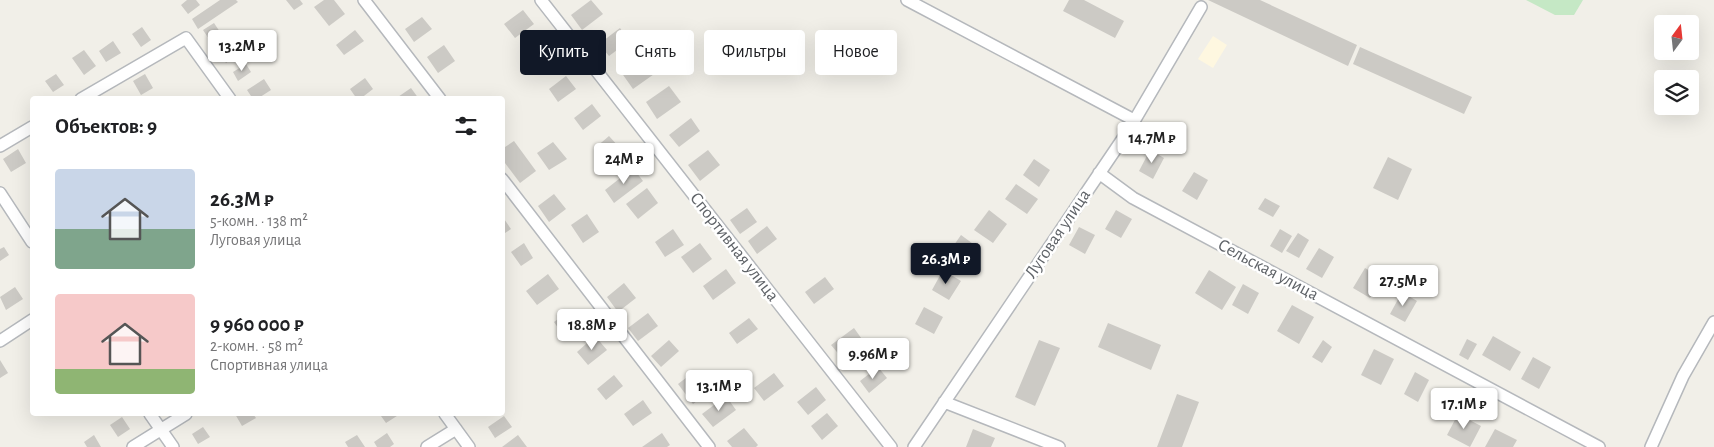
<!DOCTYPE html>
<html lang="ru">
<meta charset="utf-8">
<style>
body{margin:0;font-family:"Alegreya Sans",sans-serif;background:#f6f6f6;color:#202124;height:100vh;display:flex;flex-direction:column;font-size:19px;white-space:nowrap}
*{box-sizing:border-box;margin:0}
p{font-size:16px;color:#757577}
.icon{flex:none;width:28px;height:28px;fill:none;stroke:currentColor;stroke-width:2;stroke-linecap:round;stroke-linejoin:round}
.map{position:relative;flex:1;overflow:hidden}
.details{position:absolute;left:30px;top:96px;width:475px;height:320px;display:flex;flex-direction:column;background:#fff;border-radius:5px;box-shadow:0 5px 20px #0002}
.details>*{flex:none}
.hud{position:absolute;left:520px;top:30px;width:475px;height:45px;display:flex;gap:10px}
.needle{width:32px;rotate:15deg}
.fabs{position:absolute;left:1654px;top:15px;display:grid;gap:10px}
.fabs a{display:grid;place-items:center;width:45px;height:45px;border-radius:5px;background:#fff;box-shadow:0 5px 20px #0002;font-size:25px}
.price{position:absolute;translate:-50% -42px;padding:0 11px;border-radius:5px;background:#fff;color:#222;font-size:16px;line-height:32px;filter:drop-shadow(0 1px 2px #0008)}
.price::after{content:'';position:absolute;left:50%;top:30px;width:15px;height:11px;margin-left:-8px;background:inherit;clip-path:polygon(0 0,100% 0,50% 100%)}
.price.on{background:#111827;color:#fff}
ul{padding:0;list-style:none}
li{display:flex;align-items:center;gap:15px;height:125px;padding:0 25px}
li span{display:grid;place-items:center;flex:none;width:140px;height:100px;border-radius:5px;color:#555}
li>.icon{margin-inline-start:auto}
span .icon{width:60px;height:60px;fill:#fffc;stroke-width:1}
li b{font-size:21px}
h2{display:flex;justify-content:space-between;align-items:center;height:60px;padding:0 25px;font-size:21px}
.tag{padding:0 18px;border-radius:5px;background:#fff;box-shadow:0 5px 20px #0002;font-size:18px;line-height:45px}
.tag.on{background:#111827;color:#fff}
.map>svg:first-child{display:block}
</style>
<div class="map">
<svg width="1714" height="447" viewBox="0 0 1714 447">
<rect width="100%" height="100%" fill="#f1efe8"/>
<!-- commercial -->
<path fill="#fef7e0" d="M1213,36l14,9 -14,23 -15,-9z"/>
<!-- green -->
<path fill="#c5e8c5" d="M1526,0h57l-9,15h-19z"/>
<!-- building -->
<path fill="#cccac5" d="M187,0h9l4,5 -12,9 -7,-9z
M220,0h16l2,2 -40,27 -6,-10z
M286,0h14l3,4 -9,6z
M324,0h10l11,14 -16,12 -15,-19z
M591,0l12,14 -21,16 -11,-15z
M1069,0h15l40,21 -9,17 -52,-27z
M1208,0h52l97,45 -9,21z
M523,10l11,14 -19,14 -11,-14z
M422,17l10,12 -18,13 -9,-13z
M214,23l6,9 -11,7 -6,-9z
M142,27l9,13 -10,7 -9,-13z
M620,28l9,13 -20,15 -10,-12z
M355,30l9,11 -20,14 -8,-10z
M113,41l8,12 -15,9 -7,-11z
M230,44l7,11 -11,8 -8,-11z
M444,45l11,16 -17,12 -11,-16z
M549,46l8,11 -16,12 -8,-11z
M1360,47l112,50 -8,17 -111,-50z
M84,50l12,16 -12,9 -12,-17z
M646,55l11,17 -24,17 -12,-17z
M246,64l5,8 -13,9 -5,-9z
M56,74l8,11 -11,7 -8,-11z
M145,74l8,14 -12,7 -8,-14z
M566,76l10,13 -18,13 -9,-13z
M365,78l8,11 -13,10h-3l-7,-10z
M264,79l7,11 -14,9h-4l-6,-9z
M669,86l12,16 -24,17 -11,-17z
M411,88l8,11h-24z
M592,104l9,12 -18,14 -9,-12z
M691,118l9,13 -21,16 -10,-12z
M609,136l10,11 -15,12 -9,-11z
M514,141l22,30 -16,12 -18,-24v-10z
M553,142l14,17 -18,11 -12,-17z
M18,149l8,14 -15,9 -8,-13z
M708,150l12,15 -20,16 -12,-16z
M1150,150l14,8 -11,21 -14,-8z
M1388,157l24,12 -14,31 -25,-12z
M1034,159l16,11 -11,17 -16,-12z
M633,168l10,13 -29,22 -9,-13z
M1194,172l14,8 -11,20 -15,-9z
M1016,184l22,15 -11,15 -22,-15z
M647,188l11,15 -20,16 -12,-15z
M554,194l12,15 -17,13 -11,-16z
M1265,198l15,8 -7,11 -15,-8z
M747,208l10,14 -17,12 -10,-14z
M989,210l18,14 -14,19 -19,-13z
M1116,210l16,9 -11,19 -16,-9z
M587,214l12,18 -16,11 -12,-18z
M502,216l9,13 -9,6z
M767,226l10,13 -20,15 -9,-13z
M1079,227l16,8 -10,19 -16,-9z
M673,229l11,16 -19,12 -10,-15z
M1280,229l12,7 -10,17 -12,-7z
M1298,233l11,7 -10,18 -13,-7z
M961,235l19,14 -15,23 -20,-14z
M524,243l9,15 -12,8 -10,-14z
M700,243l12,16 -19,14 -12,-16z
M4,247l5,8 -9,6v-12z
M1319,248l15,9 -12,21 -16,-9z
M1365,268l17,10 -12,20 -17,-10z
M726,269l10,14 -23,17 -10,-14z
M943,270l18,11 -12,19 -17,-10z
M1209,270l27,17 -14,23 -27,-17z
M548,274l11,15 -22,16 -11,-14z
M825,277l9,12 -20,15 -9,-12z
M624,283l12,15 -18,14 -11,-15z
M1243,284l16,9 -11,21 -16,-9z
M15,287l8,12 -17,11 -6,-13z
M1402,292l15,9 -12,21 -15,-8z
M1292,305l22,12 -15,27 -22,-13z
M924,307l19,10 -9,17 -19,-10z
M570,310l13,19 -16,12 -13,-19z
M648,313l10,13 -20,15 -10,-13z
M749,318l9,11 -21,15 -8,-11z
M1108,323l53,22 -10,25 -53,-23z
M854,328l10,14 -22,16 -11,-13z
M595,336l12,14 -19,15 -11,-13z
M1493,336l28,16 -11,19 -28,-16z
M1467,339l10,5 -9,16 -9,-5z
M669,340l10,11 -18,16 -10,-11z
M1039,340l21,8 -25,58 -20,-9z
M1323,340l9,7 -10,16 -10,-6z
M1374,349l20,10 -13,26 -20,-10z
M1533,357l18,10 -12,22 -18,-10z
M0,360l8,13 -8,5z
M878,367l9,11 -18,15 -9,-12z
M695,371l15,20 -17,13 -15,-20z
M1415,372l14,8 -11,22 -14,-8z
M774,373l10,13 -20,15 -10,-13z
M614,375l9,11 -17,14 -9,-11z
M816,387l10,13 -18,15 -11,-13z
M1177,394l22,8 -17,45h-25z
M726,396l10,14 -23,17 -11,-13z
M643,400l9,13 -19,13 -9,-12z
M827,413l11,13 -16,14 -11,-14z
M235,414h18l3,4 -14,8z
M385,414h15l-14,9 -5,-7z
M1458,414l23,12 -11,21 -23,-12z
M504,416l8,11 -17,11 -7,-11z
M122,417l8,12 -12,8 -8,-12z
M203,427l7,10 -12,7 -6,-10z
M744,428l14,17 -2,2h-24l-5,-6z
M973,429l22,9 -4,9h-25z
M1495,429l22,11 -4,7h-28z
M387,433l7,11 -4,3h-13l-3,-5z
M662,433l8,12 -3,2h-25z
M94,435l7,12h-14l-3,-5z
M357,435l8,12h-17l-3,-5z
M518,435l9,12h-25z"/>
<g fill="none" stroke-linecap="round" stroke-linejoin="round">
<!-- minor casing -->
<g stroke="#b5b8bc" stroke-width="14">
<path id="minor" d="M364,0l76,99
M541,0l350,447
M907,0l227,120
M81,99l105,-61 44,61
M0,146l32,-19
M1099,173l34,25 466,249
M502,179l207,268
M0,193l32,49
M0,341l32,-21
M944,402l115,45
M150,414l23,33
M445,414l24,33
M133,447l53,-33
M427,447l29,-18
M914,447l216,-319 71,-121
M1651,447l32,-71 31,-54"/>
</g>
<!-- minor -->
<use href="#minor" stroke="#fff" stroke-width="11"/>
</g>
<g text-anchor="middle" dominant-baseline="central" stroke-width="5" stroke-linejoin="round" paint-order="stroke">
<!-- street labels -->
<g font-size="18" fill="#5f6368" stroke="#fff">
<text transform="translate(1058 234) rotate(-56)">Луговая улица</text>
<text transform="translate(734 247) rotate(52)">Спортивная улица</text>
<text transform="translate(1268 270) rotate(28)">Сельская улица</text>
</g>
</g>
</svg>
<div class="fabs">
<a><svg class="needle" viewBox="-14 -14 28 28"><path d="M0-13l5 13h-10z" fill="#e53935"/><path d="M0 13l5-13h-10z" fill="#757577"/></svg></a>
<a><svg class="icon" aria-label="layers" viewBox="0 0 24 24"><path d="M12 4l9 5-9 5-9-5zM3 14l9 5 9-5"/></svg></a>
</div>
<b class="price" style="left:242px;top:72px">13.2M ₽</b>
<b class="price" style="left:1152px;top:164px">14.7M ₽</b>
<b class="price" style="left:624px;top:185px">24M ₽</b>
<b class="price on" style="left:946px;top:285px">26.3M ₽</b>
<b class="price" style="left:1403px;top:307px">27.5M ₽</b>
<b class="price" style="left:592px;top:351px">18.8M ₽</b>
<b class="price" style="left:873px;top:380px">9.96M ₽</b>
<b class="price" style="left:719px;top:412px">13.1M ₽</b>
<b class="price" style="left:1464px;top:430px">17.1M ₽</b>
<div class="hud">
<a class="tag on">Купить</a>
<a class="tag">Снять</a>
<a class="tag">Фильтры</a>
<a class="tag">Новое</a>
</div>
<section class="details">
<h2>Объектов: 9<svg class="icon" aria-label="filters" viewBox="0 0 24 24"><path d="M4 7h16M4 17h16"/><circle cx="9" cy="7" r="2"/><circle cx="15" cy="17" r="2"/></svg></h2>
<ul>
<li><span style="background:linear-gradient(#c9d6e8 60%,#7fa58c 0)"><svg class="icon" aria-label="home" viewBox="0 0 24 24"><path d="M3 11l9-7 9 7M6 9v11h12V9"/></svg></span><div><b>26.3M ₽</b><p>5-комн. · 138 m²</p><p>Луговая улица</p></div></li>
<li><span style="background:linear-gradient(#f6c9c9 75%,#8fb573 0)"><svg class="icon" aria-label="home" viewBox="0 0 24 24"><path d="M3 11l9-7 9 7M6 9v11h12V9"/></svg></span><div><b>9 960 000 ₽</b><p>2-комн. · 58 m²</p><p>Спортивная улица</p></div></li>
</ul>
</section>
</div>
